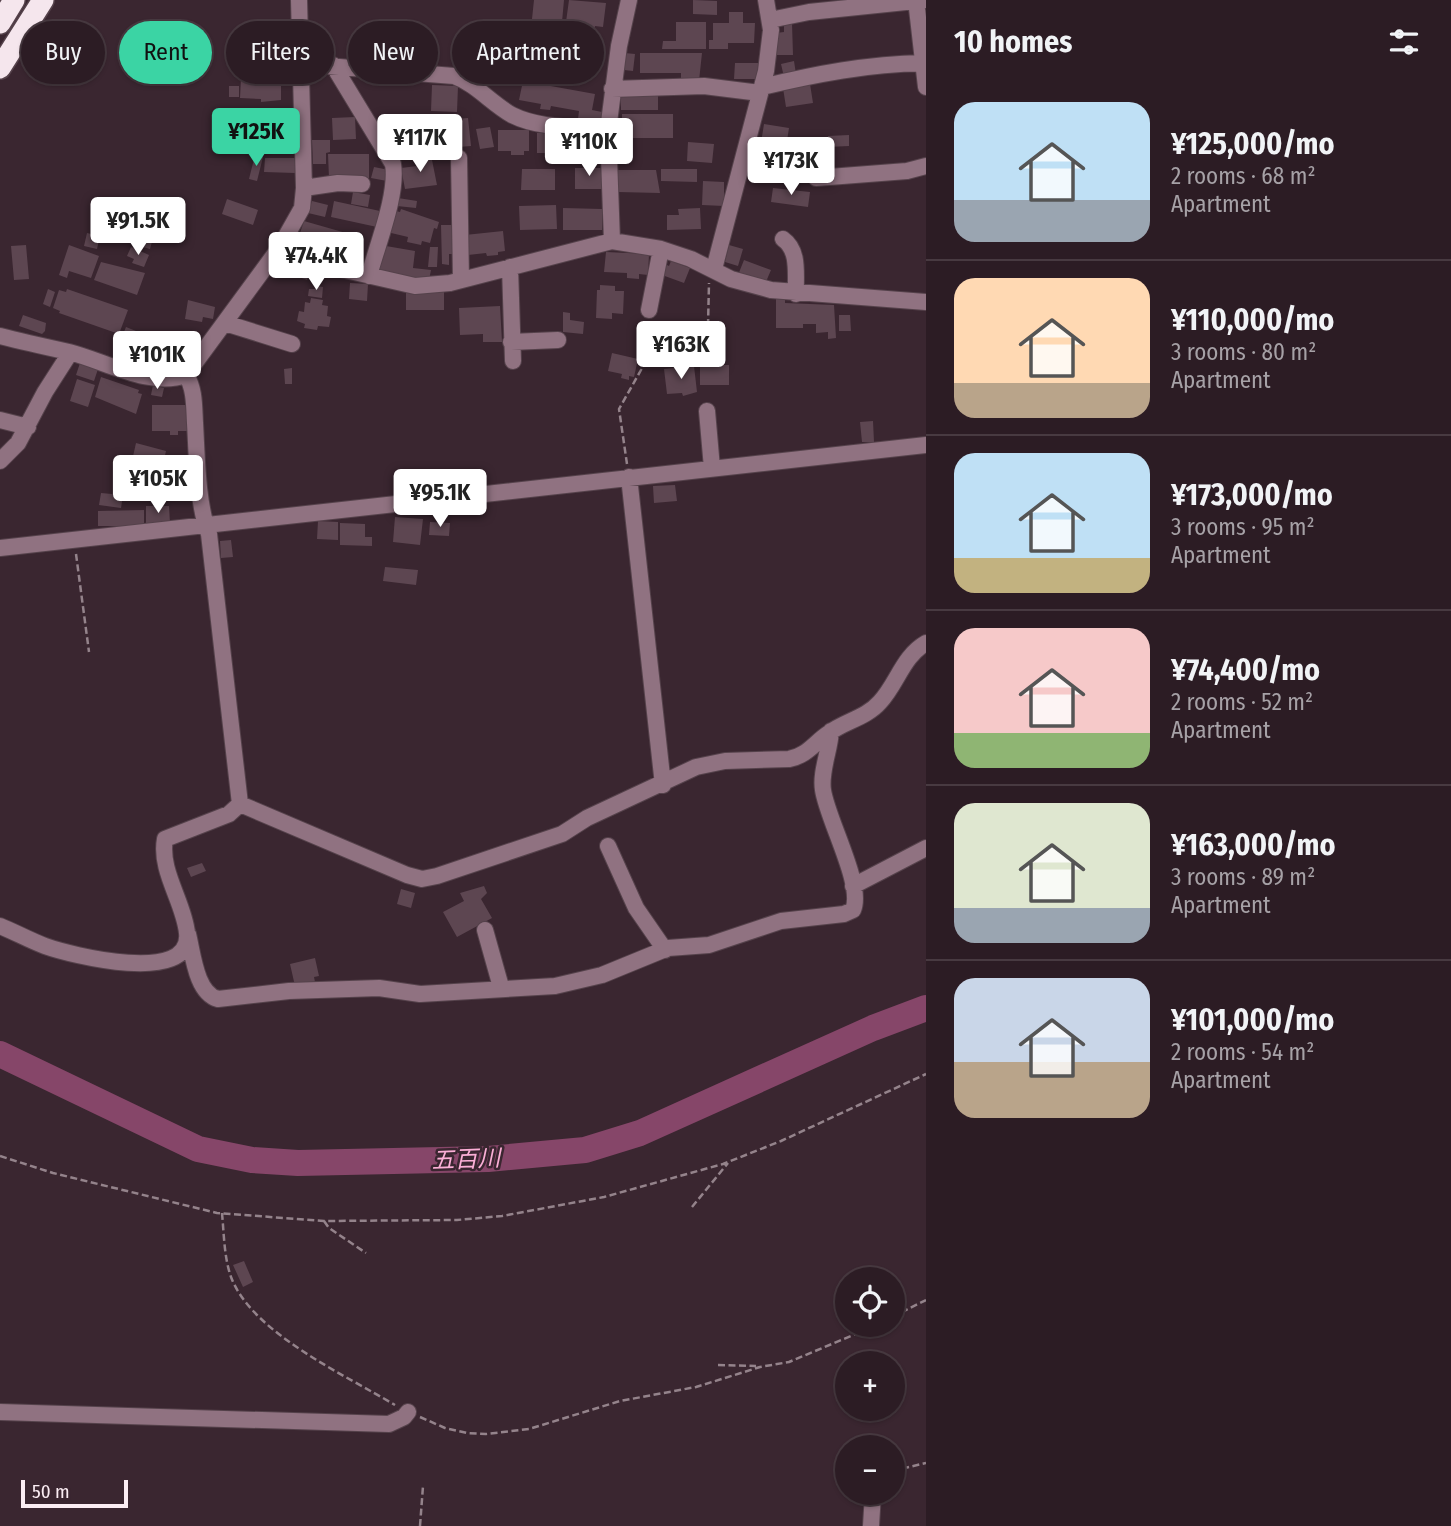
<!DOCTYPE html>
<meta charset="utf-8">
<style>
body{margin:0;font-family:"Fira Sans Condensed","Noto Sans JP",sans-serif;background:#382931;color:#f1f3f6;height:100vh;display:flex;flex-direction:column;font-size:26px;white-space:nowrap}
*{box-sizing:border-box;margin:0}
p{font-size:23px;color:#a6a1a6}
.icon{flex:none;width:38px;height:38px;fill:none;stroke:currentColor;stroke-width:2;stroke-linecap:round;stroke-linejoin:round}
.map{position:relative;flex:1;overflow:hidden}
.details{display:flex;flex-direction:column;background:#2c1c24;width:525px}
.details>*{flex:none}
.guide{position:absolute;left:21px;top:21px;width:665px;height:63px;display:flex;gap:14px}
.controls{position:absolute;left:835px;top:1267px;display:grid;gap:14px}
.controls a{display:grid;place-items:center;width:70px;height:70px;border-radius:50%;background:#2c1c24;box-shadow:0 2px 5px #0004,0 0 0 2px #483a41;font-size:35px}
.scale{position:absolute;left:21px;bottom:18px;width:107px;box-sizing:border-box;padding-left:7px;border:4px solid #fbedf3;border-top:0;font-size:19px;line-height:24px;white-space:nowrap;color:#fbedf3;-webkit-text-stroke:5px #3a2630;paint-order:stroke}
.price{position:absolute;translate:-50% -60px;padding:0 16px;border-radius:7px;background:#fff;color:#222;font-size:23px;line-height:46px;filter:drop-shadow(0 2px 4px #0008)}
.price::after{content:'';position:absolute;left:50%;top:42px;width:21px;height:16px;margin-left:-10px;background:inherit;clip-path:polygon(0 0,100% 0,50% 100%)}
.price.selected{background:#3bd4a4;color:#111}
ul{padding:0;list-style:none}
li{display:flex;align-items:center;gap:21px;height:175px;padding:0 28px}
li+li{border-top:2px solid #483a41}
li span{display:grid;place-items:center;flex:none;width:196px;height:140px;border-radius:21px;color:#555}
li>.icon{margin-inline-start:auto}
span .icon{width:84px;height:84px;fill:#fffc;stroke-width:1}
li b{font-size:30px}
h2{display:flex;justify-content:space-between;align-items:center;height:84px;padding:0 28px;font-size:30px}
.chip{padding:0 24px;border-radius:32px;background:#2c1c24;box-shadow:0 2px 5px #0004,0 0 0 2px #483a41;font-size:24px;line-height:63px}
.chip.selected{background:#3bd4a4;color:#111}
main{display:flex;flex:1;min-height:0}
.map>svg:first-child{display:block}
</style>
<main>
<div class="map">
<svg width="926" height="1526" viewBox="0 0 926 1526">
<rect width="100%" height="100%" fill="#3a2630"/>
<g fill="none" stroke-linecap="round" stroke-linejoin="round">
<!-- river -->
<path stroke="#864669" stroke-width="26" d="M0,1054l198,95 54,11 46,3 190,-4 97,-9 55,-17 233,-105 53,-20"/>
</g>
<!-- building -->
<path fill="#5d4651" d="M534,0h30l-2,22 -30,-3z
M569,0l37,3 -3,24 -8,-1 -1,5 -11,-1 1,-5 -18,-3z
M693,0l24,1v14l-24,-1z
M729,12h14v11h12l-1,20h-26v6h-19v-9h4v-17h16z
M676,22h30v27h-44l1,-8h13z
M784,23h8l1,32h-17v-22l8,-1z
M625,53l10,1 -2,17 -9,-1z
M640,53h62l-3,28h-18v-8h-41z
M794,61l2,13 -12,3 -3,-13z
M735,63h23v16h-24z
M250,71l31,1v28l-20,2v-3l-21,-1 1,-20h8z
M523,81l72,13 -3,16 10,2 -2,11 -22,-4 1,-8 -28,-5 -1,4 -10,-1 1,-5 -22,-4z
M810,84l3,19 -27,4 -3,-19z
M432,85l26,1 -1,26 -26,-1z
M229,86h10v11h-10z
M621,93h37v17h-37z
M622,114h51v24h-51z
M355,117l1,22 -23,1 -1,-22z
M468,118l3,28 -25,2 -2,-28z
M764,124l25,4 -3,19 -25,-4z
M392,126h28v11l4,1 4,15 -32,1 -5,-11z
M490,127l4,20 -14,2 -4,-20z
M498,130h31v21h-5v4h-13v-4h-13z
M537,133h31v20h-7v5h-9v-5h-15z
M849,135v11l-21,1v-11z
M312,140h18v12l-4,1v11h-13z
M688,142l26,2 -2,19 -25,-2z
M328,154h41v24h-40z
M255,155l8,2 -6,24 -8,-2z
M431,155l6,30 -32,4 -4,-21 16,-2 -2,-8z
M758,155l59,2v13l-35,-1v5l-25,-1z
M265,158h30v15l-31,-1z
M374,167l15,3 -2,11 -16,-3z
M575,168h28l-1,21h-27z
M522,169h33v21h-34z
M661,169h36v13l-36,-1z
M618,170h38l4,23 -42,-1z
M703,181l21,1v24l-22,-1z
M773,188l37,4 -2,15 -37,-5z
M353,192l17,3 -2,12 -17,-3z
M398,198l19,3 -1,7 -19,-2z
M227,199l31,11 -5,15 -31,-11z
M312,201l16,4 -3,12 -17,-4z
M334,201l46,10 -3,16 -46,-10z
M556,205l1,24 -37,1 -1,-24z
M563,208l39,1v21h-39z
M700,208l1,21 -34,1v-15h12l-1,-6z
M401,209l38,13 -2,7 -3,-1 -4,15 -8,-2 -1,4 -14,-3 1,-5 -21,-5 5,-22 8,2z
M117,217l39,10 -6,22 -39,-11z
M304,221l42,12 -6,21 -43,-12z
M441,225h13v29h-5v11l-7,-1z
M503,231l2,20 -7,1v3l-11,1 -1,-3 -18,2 -3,-20z
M87,233l13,3 -3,13 -13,-3z
M26,245l3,34 -15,1 -3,-34z
M69,245l30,11 -8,22 -22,-7 -2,7 -8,-3z
M729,245l14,4 -5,17 -13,-4z
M386,246l29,5 -2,17 18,2 -2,10 -51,-8 3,-23 5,1z
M131,247l18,8 -5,12 -12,-4 2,-4 -7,-3z
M430,247h8l-1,20h-9z
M606,252l43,2 -1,21 -9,-1v5l-12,-1v-5l-23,-1z
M744,260l27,10 -6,14 -27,-9z
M671,261l19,7 -6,15 -22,-8 3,-11 4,2z
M101,262l44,11 -8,22 -43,-15z
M297,265l14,5 -4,10 -13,-5z
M350,283l18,1 -1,17 -18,-2z
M600,285l15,1v5h9l-1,23 -11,-1v6l-16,-1 1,-28h3z
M317,286l6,1 -1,11 -14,-2 1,-7h7z
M48,289l7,3 -5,15 -7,-3z
M67,289l61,21 -9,24 -60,-21 1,-2 -7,-3 6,-18 7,2z
M406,292h38v18h-38z
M311,298l12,2 -1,5 6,1 -1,10 4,1 -2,10 -11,-1 -1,4 -13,-2 1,-4 -8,-3 2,-10 5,1 1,-10 5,1z
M776,298h9v5l49,2 2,33 -8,1v-7l-12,1v-9h-13v4h-27z
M188,300l27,7 -2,12 -10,-2 -1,5 -17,-3z
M500,306l2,36h-19v-8l-23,1 -1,-27z
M563,312l7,1v7l14,2 -1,12 -20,-2z
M23,315l23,8 -1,8 -3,3 -23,-8z
M839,315h11l1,16h-12z
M126,327l10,4 -3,7 23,10 -5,12 -34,-11z
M612,353l26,6 -4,18 -5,-1v4l-8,-2 1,-4 -14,-3z
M80,363l18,6 -4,12 -18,-6z
M700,365h29v20h-29z
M694,366l3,26 -14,4 -1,-3 -15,1 -3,-25z
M292,368v16h-7l-1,-15z
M101,377l38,13 -1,3 4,1 -6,20 -41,-17z
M77,379l18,6 -7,22 -18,-6z
M153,385l11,3 -2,9 -11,-2z
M152,405h37l-1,26h-10v4h-8v-4h-18z
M873,421l1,21h-12l-2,-20z
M136,443l30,8 -9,39 -30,-7z
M176,462l12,1 -1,8 6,1 -2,24 -19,-2z
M675,485l2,16 -23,2 -1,-17z
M101,493l22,2 -2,13 -22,-3z
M146,506h23l1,17h-24z
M144,510v16h-46v-15z
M395,517l28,2 -3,26 -27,-3z
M318,521l20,1v18l-21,-1z
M430,522l20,1 -1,13 -20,-1z
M340,523l25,1v13h7v9l-32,-1z
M231,540l2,17 -12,1 -1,-17z
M385,567l33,3 -2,15 -33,-4z
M202,863l4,8 -15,6 -4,-9z
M484,886l3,7 -6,6 11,19 -35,19 -14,-25 21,-11 -4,-8z
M401,889l14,4 -4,15 -14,-4z
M315,958l4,18 -5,1 1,5 -20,4 -5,-22z
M244,1261l9,21 -10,5 -10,-22z"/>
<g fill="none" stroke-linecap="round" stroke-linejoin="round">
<!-- minor casing -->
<g stroke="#55424b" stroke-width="18">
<path id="minor" d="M916,0l10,87
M770,20l39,-8 117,-12
M301,64l153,12c22,8 37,27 58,39 28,14 65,12 96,15
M333,65l60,99c5,31 -16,81 -24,112
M762,87c54,-13 106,-23 161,-24
M612,89l92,-3 56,7
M459,158l2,122
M816,178l91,-7 19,-5
M304,188l34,-5 24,1
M783,239c17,12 12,36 13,55
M612,241l49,8 30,10 40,20 40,11 155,12
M280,247l52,20 83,19 35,-3 162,-42 -4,-111 11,-84 10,-46
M510,267l3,94
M714,269l52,-198 5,-41 -5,-30
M649,310l12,-61
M225,323l67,21
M0,336c23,6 46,11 69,16 36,9 80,36 117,23l94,-128 22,-39 2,-20 -5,-188
M511,342l47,-2
M186,375c9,14 8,32 9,48 2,33 2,81 14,111l31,270 167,71 15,4 15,-3 125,-42 25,-16 109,-51 29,-6 64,-2c18,-3 26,-17 40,-26 16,-12 37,-15 51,-31 17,-18 23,-46 46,-59
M707,411l5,57
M0,420l28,7
M0,461l18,-18 27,-51 25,-39
M629,477l34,308
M0,548l926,-103
M608,846l28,62 29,42
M853,886l73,-38
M0,926c15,6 29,14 45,20 25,9 148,40 142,-13 -3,-31 -28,-62 -22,-94l64,-25 11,-10
M485,930l16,57
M188,934c5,20 8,59 30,65l71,-8 90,-3 41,6 135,-8 47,-11 66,-27 41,-3 72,-24 63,-7 9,-4c11,-25 -26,-91 -30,-120 -3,-18 7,-40 8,-59
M0,1412l389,12 15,-7 4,-5
M871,1526l2,-33"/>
</g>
<!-- highway casing -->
<g stroke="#55424b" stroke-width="24">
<path id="highway" d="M0,23l14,-23
M0,68l43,-68"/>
</g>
<!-- path -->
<path stroke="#94838b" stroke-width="2.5" stroke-dasharray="7 3.5" stroke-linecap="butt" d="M708,326l1,-43
M627,464l-8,-55 22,-39 7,-47
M76,554l13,98
M0,1156l53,17 164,40 107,8 133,-1 45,-4 102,-19 119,-33 58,-23 145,-67
M692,1207l36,-44
M222,1213c2,21 2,44 9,64 21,56 114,98 164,128
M324,1221l5,7 37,25
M892,1317l34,-17
M718,1365l38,1
M420,1417l25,11 22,5 19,1 43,-5 91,-28 76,-14 64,-20 29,-5 88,-37
M892,1471l34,-8
M420,1526l3,-40"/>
<!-- minor -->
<use href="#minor" stroke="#907281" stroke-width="16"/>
<!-- highway -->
<use href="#highway" stroke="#f5e6ed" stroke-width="21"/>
</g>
<g text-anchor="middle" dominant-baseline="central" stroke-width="5" stroke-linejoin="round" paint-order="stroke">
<!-- water labels -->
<g font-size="23" font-style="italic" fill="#fbafd6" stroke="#3a2630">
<text transform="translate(466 1159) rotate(-2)">五百川</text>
</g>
</g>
</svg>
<div class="controls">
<a><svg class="icon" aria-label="locate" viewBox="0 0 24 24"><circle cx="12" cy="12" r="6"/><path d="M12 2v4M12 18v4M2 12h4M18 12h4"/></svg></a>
<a>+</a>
<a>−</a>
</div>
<div class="scale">50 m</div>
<b class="price selected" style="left:256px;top:168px">¥125K</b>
<b class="price" style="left:420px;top:174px">¥117K</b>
<b class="price" style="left:589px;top:178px">¥110K</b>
<b class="price" style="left:791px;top:197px">¥173K</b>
<b class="price" style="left:138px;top:257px">¥91.5K</b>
<b class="price" style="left:316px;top:292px">¥74.4K</b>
<b class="price" style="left:681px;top:381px">¥163K</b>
<b class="price" style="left:157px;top:391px">¥101K</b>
<b class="price" style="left:158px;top:515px">¥105K</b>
<b class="price" style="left:440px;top:529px">¥95.1K</b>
<div class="guide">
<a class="chip">Buy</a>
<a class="chip selected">Rent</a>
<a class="chip">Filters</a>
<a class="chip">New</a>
<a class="chip">Apartment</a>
</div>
</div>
<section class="details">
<h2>10 homes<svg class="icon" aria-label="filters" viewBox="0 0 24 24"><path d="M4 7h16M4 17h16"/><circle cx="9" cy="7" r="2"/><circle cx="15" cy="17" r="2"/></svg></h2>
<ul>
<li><span style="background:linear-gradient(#bfe0f5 70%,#9aa5b1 0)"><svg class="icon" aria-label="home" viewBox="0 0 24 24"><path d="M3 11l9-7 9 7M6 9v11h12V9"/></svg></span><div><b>¥125,000/mo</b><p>2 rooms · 68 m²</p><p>Apartment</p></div></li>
<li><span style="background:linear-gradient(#ffd9b3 75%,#b9a48a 0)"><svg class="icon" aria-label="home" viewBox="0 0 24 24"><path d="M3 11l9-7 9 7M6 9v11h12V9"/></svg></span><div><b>¥110,000/mo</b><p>3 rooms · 80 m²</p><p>Apartment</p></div></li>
<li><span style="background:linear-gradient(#bfe0f5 75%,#c2b280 0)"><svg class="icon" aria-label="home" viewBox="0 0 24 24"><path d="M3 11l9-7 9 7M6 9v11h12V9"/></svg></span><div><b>¥173,000/mo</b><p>3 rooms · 95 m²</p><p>Apartment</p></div></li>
<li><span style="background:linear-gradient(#f6c9c9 75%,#8fb573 0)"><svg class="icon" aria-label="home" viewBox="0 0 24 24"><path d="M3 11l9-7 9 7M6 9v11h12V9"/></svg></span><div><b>¥74,400/mo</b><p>2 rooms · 52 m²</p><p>Apartment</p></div></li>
<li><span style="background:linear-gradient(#dfe7d0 75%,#9aa5b1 0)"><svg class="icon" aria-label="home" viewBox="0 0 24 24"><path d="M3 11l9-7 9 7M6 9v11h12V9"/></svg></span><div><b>¥163,000/mo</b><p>3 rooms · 89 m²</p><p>Apartment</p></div></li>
<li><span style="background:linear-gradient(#c9d6e8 60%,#b9a48a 0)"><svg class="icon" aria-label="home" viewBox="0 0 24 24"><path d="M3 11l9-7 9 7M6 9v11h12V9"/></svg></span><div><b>¥101,000/mo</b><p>2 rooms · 54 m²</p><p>Apartment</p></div></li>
</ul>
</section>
</main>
